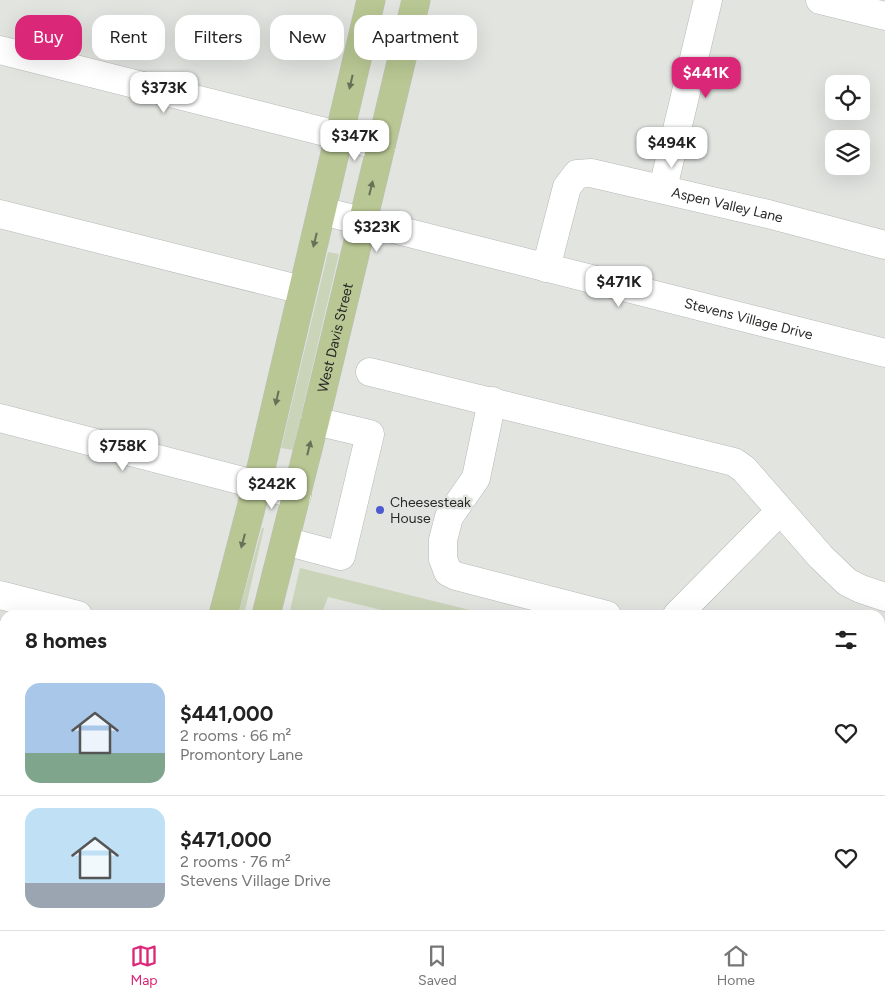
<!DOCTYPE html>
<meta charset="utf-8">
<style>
body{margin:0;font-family:Figtree,sans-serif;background:#f2f2f2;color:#222;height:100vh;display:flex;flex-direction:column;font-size:19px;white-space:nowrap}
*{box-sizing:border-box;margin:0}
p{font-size:16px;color:#767676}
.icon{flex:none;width:28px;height:28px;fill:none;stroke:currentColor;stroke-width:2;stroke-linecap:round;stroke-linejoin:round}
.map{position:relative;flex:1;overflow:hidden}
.details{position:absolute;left:0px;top:610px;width:885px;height:320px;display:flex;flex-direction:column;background:#fff;border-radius:15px 15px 0 0;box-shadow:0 5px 20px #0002}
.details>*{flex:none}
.top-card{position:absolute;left:15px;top:15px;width:500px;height:45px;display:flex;gap:10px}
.controls{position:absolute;left:825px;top:75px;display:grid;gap:10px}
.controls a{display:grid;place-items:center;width:45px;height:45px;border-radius:10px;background:#fff;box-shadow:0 5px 20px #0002;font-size:25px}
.price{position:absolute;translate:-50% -42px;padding:0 11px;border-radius:10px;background:#fff;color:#222;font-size:16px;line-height:32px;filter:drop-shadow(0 1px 2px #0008)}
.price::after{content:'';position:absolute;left:50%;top:30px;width:15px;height:11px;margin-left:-8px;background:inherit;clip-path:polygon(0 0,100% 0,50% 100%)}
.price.selected{background:#db2777;color:#fff}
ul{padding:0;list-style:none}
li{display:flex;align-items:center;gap:15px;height:125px;padding:0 25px}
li+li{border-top:1px solid #e0e0e0}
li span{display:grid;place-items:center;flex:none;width:140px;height:100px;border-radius:15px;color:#555}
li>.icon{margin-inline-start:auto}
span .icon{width:60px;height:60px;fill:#fffc;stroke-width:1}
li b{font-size:21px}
h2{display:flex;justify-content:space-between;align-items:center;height:60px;padding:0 25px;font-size:21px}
.pill{padding:0 18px;border-radius:15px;background:#fff;box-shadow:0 5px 20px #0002;font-size:18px;line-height:45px}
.pill.selected{background:#db2777;color:#fff}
.menu{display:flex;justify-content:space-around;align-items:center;height:70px;border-top:1px solid #e0e0e0;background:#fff;font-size:14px;color:#767676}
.menu a{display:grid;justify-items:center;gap:2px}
.menu .selected{color:#db2777}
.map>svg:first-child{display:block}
</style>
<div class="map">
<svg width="885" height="930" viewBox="0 0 885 930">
<rect width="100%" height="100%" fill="#e2e4e0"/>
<!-- green -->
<path fill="#cad4b9" d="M328,252l11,2 -46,196 -12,-2z
M262,528h2l-20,87h-6z
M300,568l190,47h-88l-74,-18 -7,18h-32z
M646,925h77l-2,5h-60z"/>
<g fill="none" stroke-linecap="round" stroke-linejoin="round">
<!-- minor casing -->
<g stroke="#b7b8b5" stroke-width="29">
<g id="minor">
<path d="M820,0l65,16"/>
<path d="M0,50l381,96"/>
<path d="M663,188l45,-188"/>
<path id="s1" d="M322,211l563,142"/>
<path d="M0,214l302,76"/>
<path id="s2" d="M546,268l21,-81 10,-13 14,-1 177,41 117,31"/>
<path d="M370,372l364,90 10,7 77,88 26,25 14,7 24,8"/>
<path d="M492,401l-16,77 -27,39 -6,23v19l5,13 8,4 151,39"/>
<path d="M0,418l297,77"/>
<path d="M285,541l56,15 29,-122 -55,-13"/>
<path d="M0,595l78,20"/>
<path d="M677,615l103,-104"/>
<path d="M0,649l4,-15"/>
<path d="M880,658l5,-3"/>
<path d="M0,701l5,1"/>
<path d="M0,885l5,2"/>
<path d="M571,925l19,5"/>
<path d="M253,930l1,-5"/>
<path d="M292,930l1,-5"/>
<path d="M537,930l1,-5"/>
<path d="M789,930l1,-5"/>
</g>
</g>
<!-- major casing -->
<g stroke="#bebebe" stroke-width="29">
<g id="major">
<path d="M223,615l34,-130 114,-485"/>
<path id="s3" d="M266,615l49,-194 101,-421"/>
<path d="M138,930l1,-5"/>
<path d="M179,930l2,-5"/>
</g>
</g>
<!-- minor -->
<use href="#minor" stroke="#fff" stroke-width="28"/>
<!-- major -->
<use href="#major" stroke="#b8c793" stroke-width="28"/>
</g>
<!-- one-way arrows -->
<defs><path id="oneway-solid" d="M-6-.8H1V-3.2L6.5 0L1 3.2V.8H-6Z" transform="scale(1.25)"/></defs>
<g fill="#697058">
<use href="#oneway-solid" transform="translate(351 82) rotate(103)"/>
<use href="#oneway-solid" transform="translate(371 188) rotate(-76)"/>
<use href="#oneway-solid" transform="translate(315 240) rotate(104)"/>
<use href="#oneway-solid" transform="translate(277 398) rotate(103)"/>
<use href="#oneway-solid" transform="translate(309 448) rotate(-76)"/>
<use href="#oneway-solid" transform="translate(243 541) rotate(105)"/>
</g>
<!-- markers -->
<circle fill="#4d5bd0" stroke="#e2e4e0" stroke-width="2" cx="380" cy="510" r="5"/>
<g text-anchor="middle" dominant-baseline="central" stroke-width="5" stroke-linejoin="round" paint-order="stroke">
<!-- street labels -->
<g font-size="14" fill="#282827" stroke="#e2e4e0">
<text stroke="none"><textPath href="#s2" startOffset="254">Aspen Valley Lane</textPath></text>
<text stroke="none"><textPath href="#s1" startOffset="440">Stevens Village Drive</textPath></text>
<text stroke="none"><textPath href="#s3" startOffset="286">West Davis Street</textPath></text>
</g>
<!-- poi labels -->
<g font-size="14" fill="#282827" stroke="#e2e4e0" text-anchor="start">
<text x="390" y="502">Cheesesteak<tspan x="390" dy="16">House</tspan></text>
</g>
</g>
</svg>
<div class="controls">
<a><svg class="icon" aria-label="locate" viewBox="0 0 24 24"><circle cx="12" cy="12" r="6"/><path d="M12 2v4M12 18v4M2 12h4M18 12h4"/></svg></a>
<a><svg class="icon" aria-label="layers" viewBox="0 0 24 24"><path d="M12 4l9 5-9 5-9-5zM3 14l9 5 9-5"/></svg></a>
</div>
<b class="price selected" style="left:706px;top:99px">$441K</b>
<b class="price" style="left:164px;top:114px">$373K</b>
<b class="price" style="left:355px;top:162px">$347K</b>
<b class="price" style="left:672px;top:169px">$494K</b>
<b class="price" style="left:377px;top:253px">$323K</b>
<b class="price" style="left:619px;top:308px">$471K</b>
<b class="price" style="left:123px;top:472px">$758K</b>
<b class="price" style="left:272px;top:510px">$242K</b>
<div class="top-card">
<a class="pill selected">Buy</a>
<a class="pill">Rent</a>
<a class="pill">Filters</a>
<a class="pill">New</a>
<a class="pill">Apartment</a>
</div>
<section class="details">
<h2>8 homes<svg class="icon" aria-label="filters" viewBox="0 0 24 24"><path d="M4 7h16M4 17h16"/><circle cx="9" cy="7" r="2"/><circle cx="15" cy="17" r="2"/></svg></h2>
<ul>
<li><span style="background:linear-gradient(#a9c7e8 70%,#7fa58c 0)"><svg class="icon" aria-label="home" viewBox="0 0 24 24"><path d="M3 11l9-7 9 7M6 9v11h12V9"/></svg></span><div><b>$441,000</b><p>2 rooms · 66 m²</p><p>Promontory Lane</p></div><svg class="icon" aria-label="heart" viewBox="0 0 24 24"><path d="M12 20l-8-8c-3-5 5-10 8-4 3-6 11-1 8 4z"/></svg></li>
<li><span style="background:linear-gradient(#bfe0f5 75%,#9aa5b1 0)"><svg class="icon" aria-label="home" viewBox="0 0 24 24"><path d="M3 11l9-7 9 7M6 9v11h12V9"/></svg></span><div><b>$471,000</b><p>2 rooms · 76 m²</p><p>Stevens Village Drive</p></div><svg class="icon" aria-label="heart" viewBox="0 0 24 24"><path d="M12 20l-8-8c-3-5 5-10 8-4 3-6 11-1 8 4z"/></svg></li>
</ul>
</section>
</div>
<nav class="menu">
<a class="selected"><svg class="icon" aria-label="map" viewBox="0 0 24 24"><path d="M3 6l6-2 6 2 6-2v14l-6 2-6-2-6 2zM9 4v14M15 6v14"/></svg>Map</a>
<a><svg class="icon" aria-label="saved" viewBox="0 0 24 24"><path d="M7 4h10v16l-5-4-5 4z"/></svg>Saved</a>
<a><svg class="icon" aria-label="home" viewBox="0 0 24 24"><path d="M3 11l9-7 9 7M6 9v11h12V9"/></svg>Home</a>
</nav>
